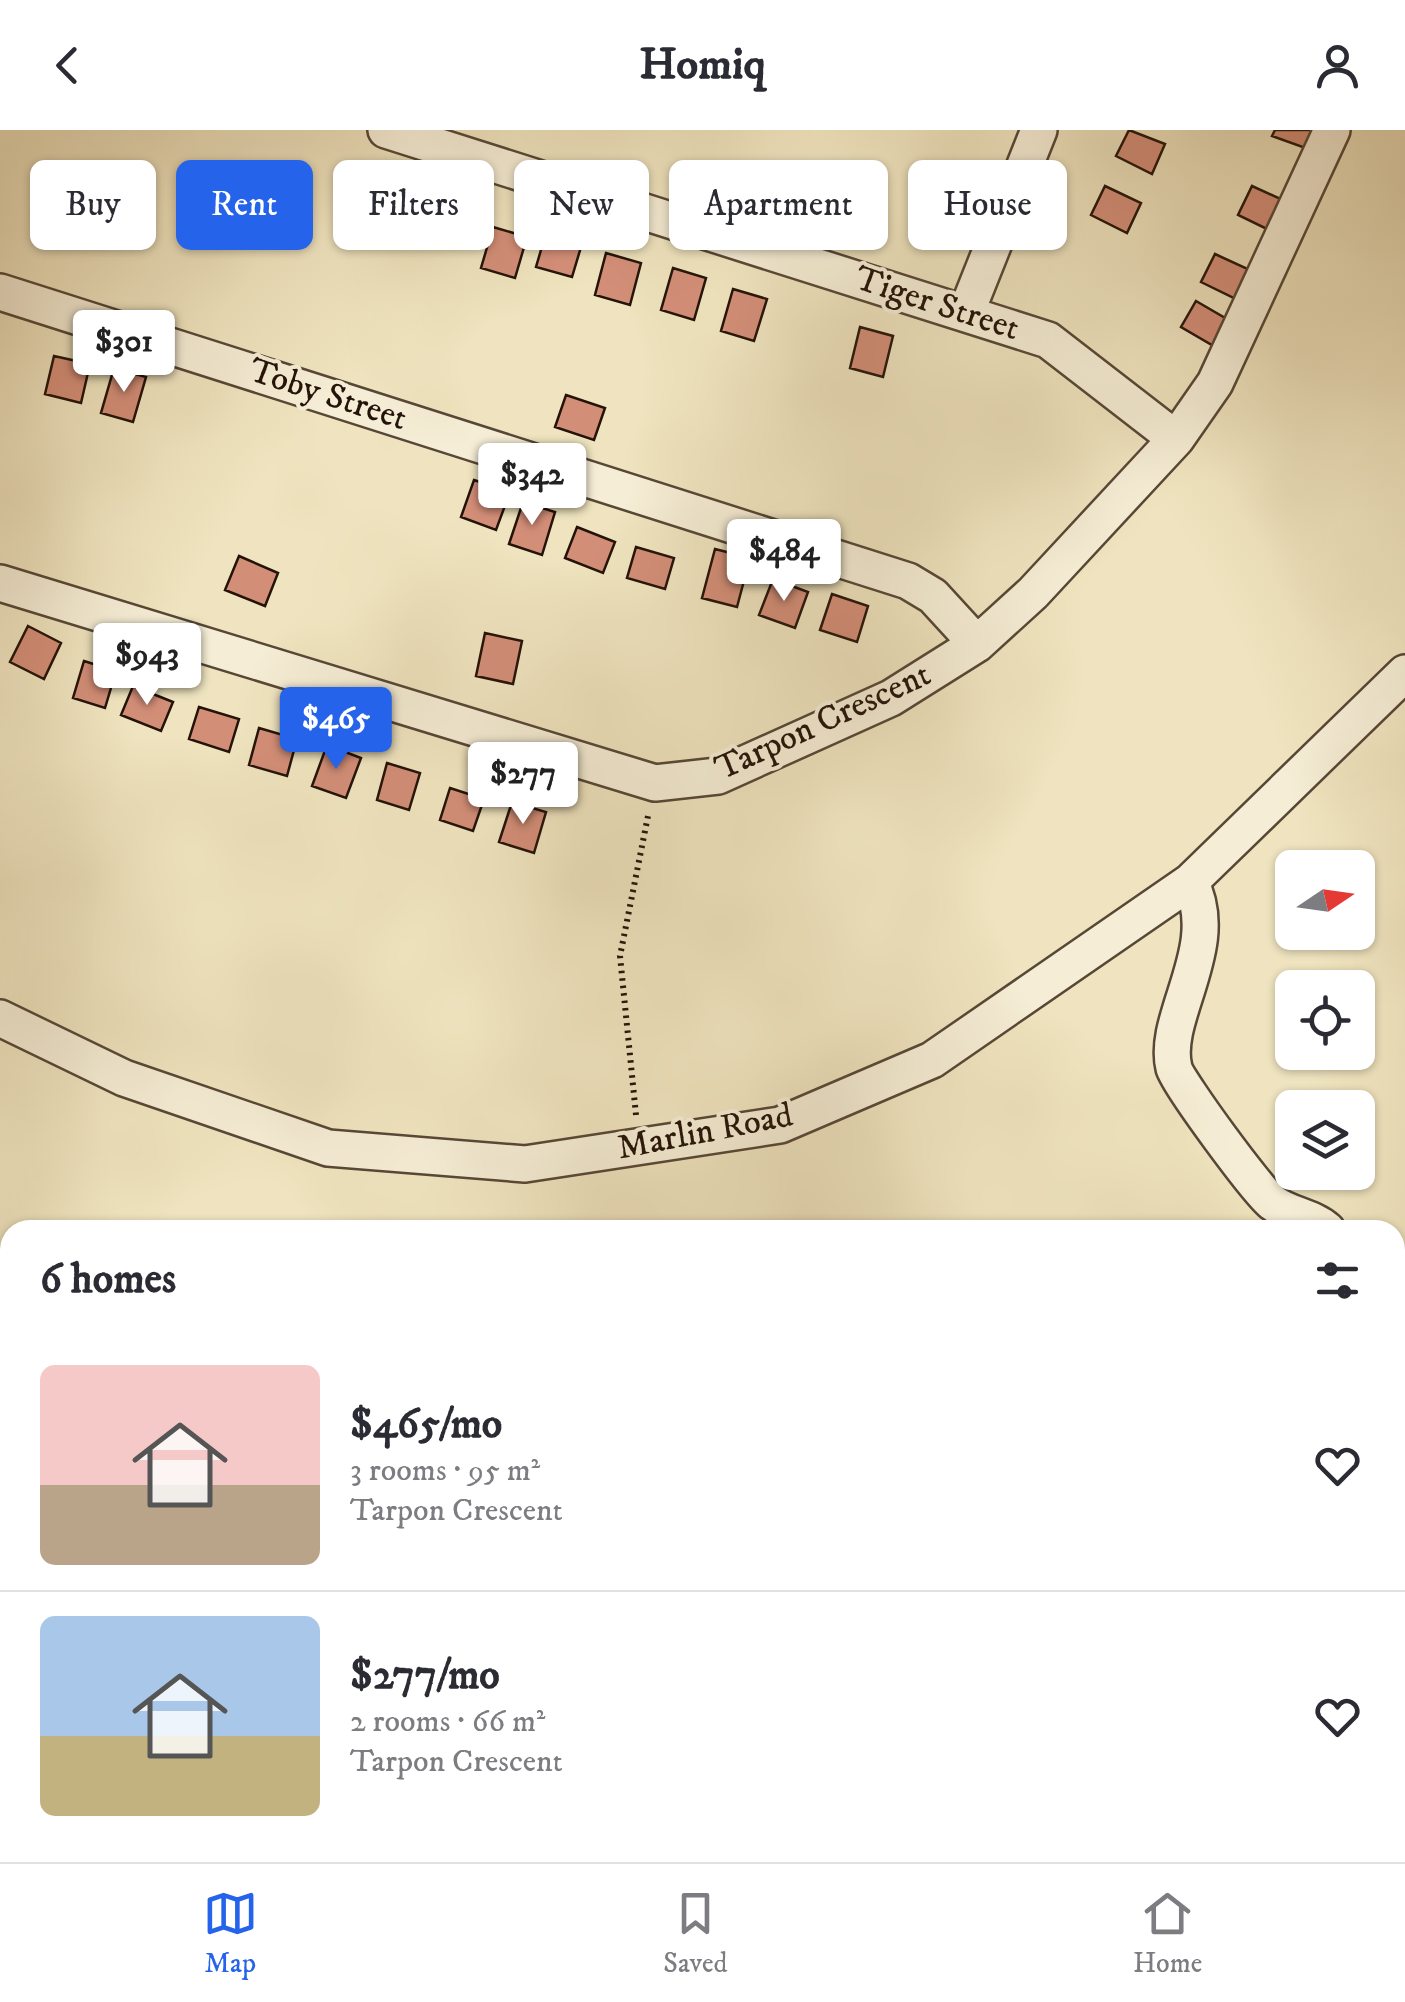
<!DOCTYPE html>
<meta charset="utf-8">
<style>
body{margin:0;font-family:"IM FELL DW Pica",serif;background:#f2f2f3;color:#2b2b33;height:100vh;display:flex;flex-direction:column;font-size:38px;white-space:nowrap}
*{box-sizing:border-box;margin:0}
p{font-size:32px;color:#7c7c81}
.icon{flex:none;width:55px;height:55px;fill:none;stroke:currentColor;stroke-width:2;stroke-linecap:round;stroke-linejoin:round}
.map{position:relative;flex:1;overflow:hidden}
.sheet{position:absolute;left:0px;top:1090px;width:1405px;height:642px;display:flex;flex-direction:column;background:#fff;border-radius:30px 30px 0 0;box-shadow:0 2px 8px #0004}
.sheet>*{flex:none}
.top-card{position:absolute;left:30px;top:30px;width:1345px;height:90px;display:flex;gap:20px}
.needle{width:65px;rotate:77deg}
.fabs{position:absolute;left:1275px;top:720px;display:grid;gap:20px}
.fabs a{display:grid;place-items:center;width:100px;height:100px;border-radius:15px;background:#fff;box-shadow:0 2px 8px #0004;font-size:50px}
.price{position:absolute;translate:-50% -85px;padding:0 22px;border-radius:10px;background:#fff;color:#222;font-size:32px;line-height:65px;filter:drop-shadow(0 2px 5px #0008)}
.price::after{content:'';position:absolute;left:50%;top:60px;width:30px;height:22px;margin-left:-15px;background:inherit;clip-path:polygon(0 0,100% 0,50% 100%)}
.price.selected{background:#2563eb;color:#fff}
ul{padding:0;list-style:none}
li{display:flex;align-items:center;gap:30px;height:250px;padding:0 40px}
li+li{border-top:2px solid #e1e1e2}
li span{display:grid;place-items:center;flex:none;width:280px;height:200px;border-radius:15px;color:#555}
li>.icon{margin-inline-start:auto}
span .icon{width:120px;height:120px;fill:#fffc;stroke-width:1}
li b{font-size:42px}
h2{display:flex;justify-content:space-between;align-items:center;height:120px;padding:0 40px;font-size:42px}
.tag{padding:0 35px;border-radius:15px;background:#fff;box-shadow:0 2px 8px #0004;font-size:35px;line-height:90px}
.tag.selected{background:#2563eb;color:#fff}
header{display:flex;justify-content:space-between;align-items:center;height:130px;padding:0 40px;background:#fff;font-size:45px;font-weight:700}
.tabs{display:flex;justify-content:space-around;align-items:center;height:140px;border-top:2px solid #e1e1e2;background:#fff;font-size:28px;color:#7c7c81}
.tabs a{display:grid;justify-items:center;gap:5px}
.tabs .selected{color:#2563eb}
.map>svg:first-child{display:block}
</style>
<header><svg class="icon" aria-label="back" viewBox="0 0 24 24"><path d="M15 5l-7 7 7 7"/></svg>Homiq<svg class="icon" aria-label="person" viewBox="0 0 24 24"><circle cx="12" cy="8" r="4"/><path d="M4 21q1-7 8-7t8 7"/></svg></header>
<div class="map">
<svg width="1405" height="1732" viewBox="0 0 1405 1732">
<rect width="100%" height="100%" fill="#efe4bf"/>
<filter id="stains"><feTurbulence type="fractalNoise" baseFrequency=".002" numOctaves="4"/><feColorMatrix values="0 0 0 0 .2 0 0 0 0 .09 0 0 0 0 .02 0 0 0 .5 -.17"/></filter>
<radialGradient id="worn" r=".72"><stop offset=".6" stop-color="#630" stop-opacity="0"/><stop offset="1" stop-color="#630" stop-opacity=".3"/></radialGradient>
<!-- building -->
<path fill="#d38e78" stroke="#241309" stroke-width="2.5" d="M1129,0l36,14 -13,30 -36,-18z
M1275,0h40l-7,19 -36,-13z
M1105,56l36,17 -14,30 -36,-18z
M1252,56l31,14 -14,30 -31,-15z
M548,96l36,11 -12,40 -36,-10z
M493,97l34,10 -12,41 -34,-10z
M606,123l35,10 -11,42 -35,-10z
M1215,124l35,16 -14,29 -35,-17z
M673,138l33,10 -12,42 -33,-10z
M733,159l34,10 -13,42 -33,-10z
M1196,171l36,21 -15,26 -36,-21z
M860,197l33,9 -10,41 -33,-9z
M54,226l36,8 -9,39 -36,-9z
M114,238l32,9 -13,45 -32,-9z
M566,265l39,13 -11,32 -39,-13z
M474,350l36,12 -14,38 -35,-13z
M523,372l32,10 -13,43 -33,-11z
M577,397l38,15 -12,31 -38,-15z
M636,417l38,11 -9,31 -38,-11z
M715,419l35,9 -13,49 -35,-9z
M239,426l39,17 -13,33 -40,-16z
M773,449l35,13 -13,36 -36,-13z
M832,464l36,12 -11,36 -37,-12z
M28,496l33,17 -17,36 -34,-17z
M485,503l37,8 -9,43 -37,-8z
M84,531l32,10 -11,37 -32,-10z
M133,556l40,16 -12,29 -40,-16z
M199,577l40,12 -10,33 -40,-13z
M259,598l38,11 -10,37 -38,-11z
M327,615l34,13 -15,40 -34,-12z
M387,633l33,10 -11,37 -32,-10z
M450,658l34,11 -11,32 -33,-11z
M512,672l34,10 -12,41 -35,-11z"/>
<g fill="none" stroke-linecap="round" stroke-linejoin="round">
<!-- street casing -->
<g stroke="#574736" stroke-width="40">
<path id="street" d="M386,0l662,210 128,99
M0,162l908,289 25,15 44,48
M966,183l73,-183
M0,453l655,200 63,-7 173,-78 86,-54 56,-51 143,-154 39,-56 117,-253
M1190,752c34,64 -29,135 -16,186 4,15 85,125 99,135 16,12 38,13 54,27
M0,888l124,60 204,70 197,16 255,-39 152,-65 258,-178 215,-209
M1395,1185l10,18
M0,1586l10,6
M183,1722l12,10"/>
</g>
<!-- path -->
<path stroke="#241309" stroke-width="6" stroke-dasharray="2.5 5" stroke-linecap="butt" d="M636,985l-16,-159 28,-140"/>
<!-- street -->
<use href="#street" stroke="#f5edd5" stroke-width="35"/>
</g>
<g text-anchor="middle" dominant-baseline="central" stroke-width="8" stroke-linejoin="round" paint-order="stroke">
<!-- street labels -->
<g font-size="35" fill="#241309" stroke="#f5edd5">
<text transform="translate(937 174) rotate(18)">Tiger Street</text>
<text transform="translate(328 265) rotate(18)">Toby Street</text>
<text transform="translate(823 592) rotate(-25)">Tarpon Crescent</text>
<text transform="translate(705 1002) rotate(-11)">Marlin Road</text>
</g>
</g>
<rect width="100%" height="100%" filter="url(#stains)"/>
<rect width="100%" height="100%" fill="url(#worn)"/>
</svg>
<div class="fabs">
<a><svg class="needle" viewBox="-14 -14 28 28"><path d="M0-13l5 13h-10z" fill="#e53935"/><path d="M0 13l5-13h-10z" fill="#7c7c81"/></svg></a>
<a><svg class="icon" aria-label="locate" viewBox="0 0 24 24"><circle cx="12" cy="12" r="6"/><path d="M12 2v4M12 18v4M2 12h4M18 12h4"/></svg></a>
<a><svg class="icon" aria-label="layers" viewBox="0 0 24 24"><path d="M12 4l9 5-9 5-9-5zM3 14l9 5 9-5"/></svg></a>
</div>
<b class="price" style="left:124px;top:265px">$301</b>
<b class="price" style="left:532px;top:398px">$342</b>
<b class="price" style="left:784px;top:474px">$484</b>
<b class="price" style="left:147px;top:578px">$943</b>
<b class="price selected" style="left:336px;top:642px">$465</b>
<b class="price" style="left:523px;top:697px">$277</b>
<div class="top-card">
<a class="tag">Buy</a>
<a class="tag selected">Rent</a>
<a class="tag">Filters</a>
<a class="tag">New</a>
<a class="tag">Apartment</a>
<a class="tag">House</a>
</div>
<section class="sheet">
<h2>6 homes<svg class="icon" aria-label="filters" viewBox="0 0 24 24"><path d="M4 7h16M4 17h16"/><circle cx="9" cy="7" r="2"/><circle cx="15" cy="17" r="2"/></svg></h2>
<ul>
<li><span style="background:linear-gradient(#f6c9c9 60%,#b9a48a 0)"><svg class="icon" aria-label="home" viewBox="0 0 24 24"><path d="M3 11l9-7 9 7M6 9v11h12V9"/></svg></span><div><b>$465/mo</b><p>3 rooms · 95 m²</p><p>Tarpon Crescent</p></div><svg class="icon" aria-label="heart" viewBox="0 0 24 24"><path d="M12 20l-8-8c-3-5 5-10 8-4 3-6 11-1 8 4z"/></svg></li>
<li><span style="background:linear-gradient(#a9c7e8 60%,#c2b280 0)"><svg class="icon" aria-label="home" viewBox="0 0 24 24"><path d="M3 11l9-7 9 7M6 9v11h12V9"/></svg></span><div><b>$277/mo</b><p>2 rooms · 66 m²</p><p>Tarpon Crescent</p></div><svg class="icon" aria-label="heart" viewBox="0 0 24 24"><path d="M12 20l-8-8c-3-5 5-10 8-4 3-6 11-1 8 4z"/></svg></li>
</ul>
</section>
</div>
<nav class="tabs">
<a class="selected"><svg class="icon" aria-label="map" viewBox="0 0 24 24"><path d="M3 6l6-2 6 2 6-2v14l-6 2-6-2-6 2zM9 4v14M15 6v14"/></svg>Map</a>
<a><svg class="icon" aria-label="saved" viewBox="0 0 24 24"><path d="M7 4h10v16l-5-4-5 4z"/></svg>Saved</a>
<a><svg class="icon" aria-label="home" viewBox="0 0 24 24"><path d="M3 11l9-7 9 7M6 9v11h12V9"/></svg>Home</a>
</nav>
